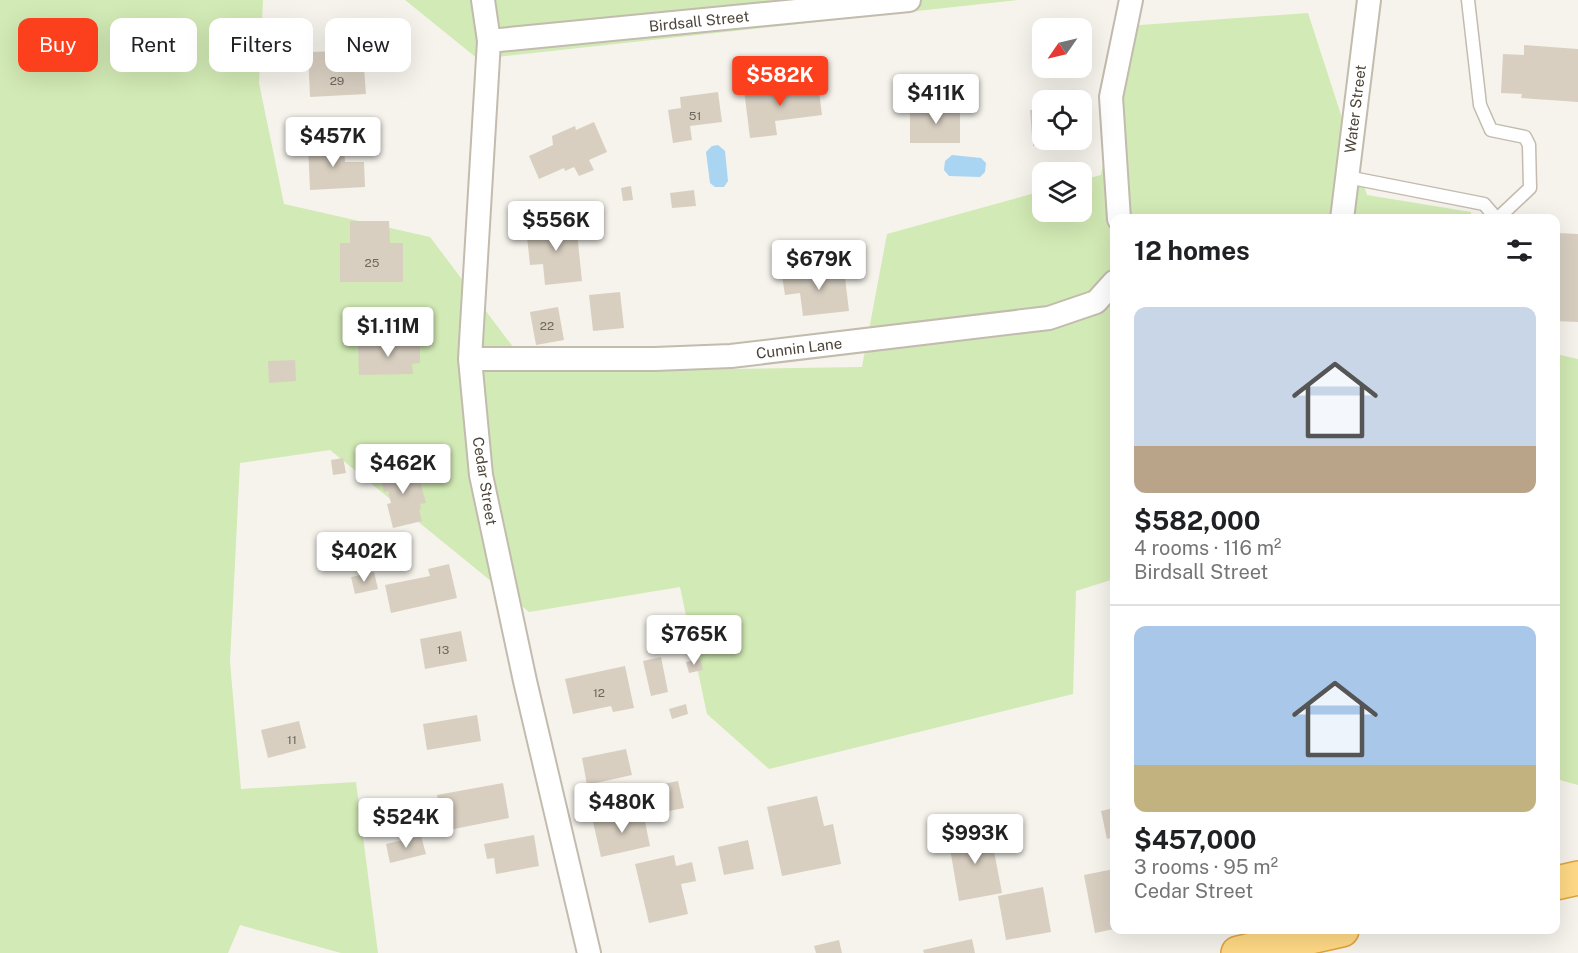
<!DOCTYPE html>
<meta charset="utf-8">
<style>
body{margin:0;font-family:"Public Sans",sans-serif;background:#f2f2f2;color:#202124;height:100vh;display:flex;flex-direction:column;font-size:22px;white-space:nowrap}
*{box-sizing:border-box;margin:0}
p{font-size:20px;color:#757577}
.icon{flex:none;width:33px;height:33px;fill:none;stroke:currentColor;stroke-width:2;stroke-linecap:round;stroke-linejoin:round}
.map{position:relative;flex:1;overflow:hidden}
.panel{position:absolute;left:1110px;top:214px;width:450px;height:720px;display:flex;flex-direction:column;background:#fff;border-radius:12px;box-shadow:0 6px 24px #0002}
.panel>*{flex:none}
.hud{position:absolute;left:18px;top:18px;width:570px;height:54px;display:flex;gap:12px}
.needle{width:39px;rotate:236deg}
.buttons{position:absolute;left:1032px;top:18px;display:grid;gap:12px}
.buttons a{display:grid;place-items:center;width:60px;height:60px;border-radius:12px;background:#fff;box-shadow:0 6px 24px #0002;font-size:30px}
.price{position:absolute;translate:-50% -51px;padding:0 14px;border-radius:6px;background:#fff;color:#222;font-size:20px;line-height:39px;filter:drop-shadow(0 2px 3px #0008)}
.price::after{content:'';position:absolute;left:50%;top:36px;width:18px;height:14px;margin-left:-9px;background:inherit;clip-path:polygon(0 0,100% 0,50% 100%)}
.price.current{background:#fc3f1d;color:#fff}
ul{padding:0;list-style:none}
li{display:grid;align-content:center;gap:12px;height:318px;padding:0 24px}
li+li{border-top:2px solid #e0e0e0}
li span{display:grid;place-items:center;height:186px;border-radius:12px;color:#555}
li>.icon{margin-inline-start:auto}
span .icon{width:108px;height:108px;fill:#fffc;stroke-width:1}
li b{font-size:26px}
h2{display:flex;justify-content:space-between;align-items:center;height:72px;padding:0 24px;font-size:26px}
.chip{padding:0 21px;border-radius:12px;background:#fff;box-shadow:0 6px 24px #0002;font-size:21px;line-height:54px}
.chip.current{background:#fc3f1d;color:#fff}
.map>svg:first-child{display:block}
</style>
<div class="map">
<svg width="1578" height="953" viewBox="0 0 1578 953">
<rect width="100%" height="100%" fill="#f6f3ec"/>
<!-- green -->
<path fill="#d2eab5" d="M0,0h263l-4,83 25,121 146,33 102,135 330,-5 25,-133 155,-43v21h40v-32l19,-5 25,-149 182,-13 59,182 104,17v7h-357v360l-38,12 -3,103 -304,75 -62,-55 -27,-127 -151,25 -199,-162 -90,13 -10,199 11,127 115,-7 22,171h-37l-101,-28 -12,28h-228z
M405,0h613l-540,59z
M1556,354l22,5v426l-22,-6z"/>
<!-- water -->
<path fill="#a9d4f2" d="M718,145l7,6 3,30 -4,6h-9l-5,-4 -4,-31 6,-6z
M952,155l29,3 5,5 -1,9 -5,5 -31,-1 -5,-6 1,-9z"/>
<!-- building -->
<path fill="#d8cfc1" d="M1524,45l54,4v53l-57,-4 1,-4 -21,-1 2,-39 21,1z
M344,51v18l20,-1 2,26 -56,3 -2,-45z
M818,83l4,32 -47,6 2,14 -27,3 -6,-48z
M718,92l4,30 -32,4 2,14 -19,3 -5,-33 13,-2 -1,-11z
M933,105h27v38h-50v-34h23z
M1030,110h12v25l-10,1z
M594,122l13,30 -18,8 5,10 -15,6 -5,-9 -9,4 -1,-3 -25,11 -10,-23 24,-11 -1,-9 23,-10 1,4z
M1042,138v2h12l1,4 -22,2v-7z
M344,143l1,19h19l1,25 -55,3 -2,-45z
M631,186l2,14 -10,1 -2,-13z
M694,190l2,16 -24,2 -2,-15z
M350,221h39l1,22h13v39h-63v-39h10z
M576,223l6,58 -37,4 -2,-21 -13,1 -4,-38z
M1558,233l20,1v88l-22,-1z
M844,269l5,42 -46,5 -3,-23 -15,2 -3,-19z
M620,292l4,36 -31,3 -4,-36z
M558,307l6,33 -28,5 -6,-33z
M420,342v21l-8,1 1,10 -54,1 -1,-31z
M295,360l1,21 -27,2 -1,-22z
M343,458l3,15 -13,2 -2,-15z
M408,459l4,15h2l1,5 4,-1 7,25 -6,1 1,5 -2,1 3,11 -29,7 -6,-24 4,-1 -3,-12 -4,1 -4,-16 13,-4 -2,-8z
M449,564l8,34 -66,15 -6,-28 45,-9 -2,-7z
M374,572l4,17 -23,5 -4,-17z
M461,631l6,30 -42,8 -5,-30z
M661,657l7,35 -17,4 -8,-35z
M700,659l3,11 -14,3 -3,-11z
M625,666l9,42 -21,4 -2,-6 -38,8 -8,-35z
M686,704l2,10 -16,5 -3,-10z
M477,715l4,26 -54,9 -4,-26z
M299,721l7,27 -38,10 -7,-28z
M626,749l6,26 -45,10 -5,-27z
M678,781l6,27 -30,6 -5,-27z
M503,783l6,35 -65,13 -7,-36z
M817,796l7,30 9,-2 8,40 -59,12 -15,-69z
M1114,808v29l-7,2 -6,-28z
M643,812l7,34 -49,11 -8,-35z
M990,830l12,63 -43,8 -11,-64z
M534,835l5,31 -43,8 -2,-16 -7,1 -3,-15z
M421,836l5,18 -36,9 -4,-19z
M748,840l6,29 -30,6 -6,-28z
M674,855l2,11 16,-4 4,19 -15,3 7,30 -39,9 -14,-59z
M1114,869v60l-19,4 -11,-58z
M1043,887l8,45 -45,8 -8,-44z
M972,939l3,14h-51l-1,-3z
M839,940l3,13h-26l-2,-7z"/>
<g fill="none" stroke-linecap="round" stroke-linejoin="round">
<!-- service casing -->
<g stroke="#c2bbae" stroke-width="15">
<path id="service" d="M1468,0l12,105 11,25 34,7 4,8 1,43 -33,31
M1347,177l137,27 13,15"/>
</g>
<!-- minor casing -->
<g stroke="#c2bbae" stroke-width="26">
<path id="minor" d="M483,0l6,41 -19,318 11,116 44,206 64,272
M489,41l420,-41
M1119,219l-8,-122 20,-97
M1342,219l27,-219
M470,359h185l76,-3 318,-38 47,-16 18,-20"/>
</g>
<!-- trunk casing -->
<g stroke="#e0a43c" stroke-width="36">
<path id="trunk" d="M1556,883l22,-5
M1238,953l104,-23"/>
</g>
<!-- service -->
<use href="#service" stroke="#fff" stroke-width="12"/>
<!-- minor -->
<use href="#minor" stroke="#fff" stroke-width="22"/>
<!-- trunk -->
<use href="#trunk" stroke="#ffd985" stroke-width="33"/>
</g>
<g text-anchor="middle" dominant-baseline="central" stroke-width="4.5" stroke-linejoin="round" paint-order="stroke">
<!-- number labels -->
<g font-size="12" fill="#6e675b">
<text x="337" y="81">29</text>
<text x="695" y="116">51</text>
<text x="372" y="263">25</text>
<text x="547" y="326">22</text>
<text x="443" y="650">13</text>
<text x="599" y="693">12</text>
<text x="292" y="740">11</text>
</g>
<!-- street labels -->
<g font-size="15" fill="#4b4439" stroke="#fff">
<text transform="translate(699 21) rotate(-6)">Birdsall Street</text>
<text transform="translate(1355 109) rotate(-83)">Water Street</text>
<text transform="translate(799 348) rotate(-7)">Cunnin Lane</text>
<text transform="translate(485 481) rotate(81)">Cedar Street</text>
</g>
</g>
</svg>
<div class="buttons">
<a><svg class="needle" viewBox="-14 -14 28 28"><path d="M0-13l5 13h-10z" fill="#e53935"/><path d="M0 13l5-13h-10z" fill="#757577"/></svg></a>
<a><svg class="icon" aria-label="locate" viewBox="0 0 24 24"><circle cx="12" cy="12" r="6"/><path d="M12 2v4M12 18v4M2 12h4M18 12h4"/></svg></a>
<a><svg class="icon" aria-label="layers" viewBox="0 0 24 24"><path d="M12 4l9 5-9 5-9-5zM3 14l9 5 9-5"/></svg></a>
</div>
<b class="price current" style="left:780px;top:107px">$582K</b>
<b class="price" style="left:936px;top:125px">$411K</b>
<b class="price" style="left:333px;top:168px">$457K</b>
<b class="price" style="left:556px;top:252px">$556K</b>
<b class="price" style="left:819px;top:291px">$679K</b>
<b class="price" style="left:388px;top:358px">$1.11M</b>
<b class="price" style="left:403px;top:495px">$462K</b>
<b class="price" style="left:364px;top:583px">$402K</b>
<b class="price" style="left:694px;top:666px">$765K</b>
<b class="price" style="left:622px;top:834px">$480K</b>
<b class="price" style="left:406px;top:849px">$524K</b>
<b class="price" style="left:975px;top:865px">$993K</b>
<div class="hud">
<a class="chip current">Buy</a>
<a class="chip">Rent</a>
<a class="chip">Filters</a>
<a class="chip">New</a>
</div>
<section class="panel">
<h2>12 homes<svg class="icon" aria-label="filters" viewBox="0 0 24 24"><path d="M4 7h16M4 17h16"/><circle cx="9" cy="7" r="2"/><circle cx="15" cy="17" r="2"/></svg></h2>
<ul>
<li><span style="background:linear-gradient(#c9d6e8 75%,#b9a48a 0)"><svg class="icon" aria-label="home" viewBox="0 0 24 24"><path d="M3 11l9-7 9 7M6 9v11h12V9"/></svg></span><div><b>$582,000</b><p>4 rooms · 116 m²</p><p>Birdsall Street</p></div></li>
<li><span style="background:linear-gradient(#a9c7e8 75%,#c2b280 0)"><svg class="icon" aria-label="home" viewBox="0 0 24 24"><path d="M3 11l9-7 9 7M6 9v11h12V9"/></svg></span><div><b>$457,000</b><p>3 rooms · 95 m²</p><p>Cedar Street</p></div></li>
</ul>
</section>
</div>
